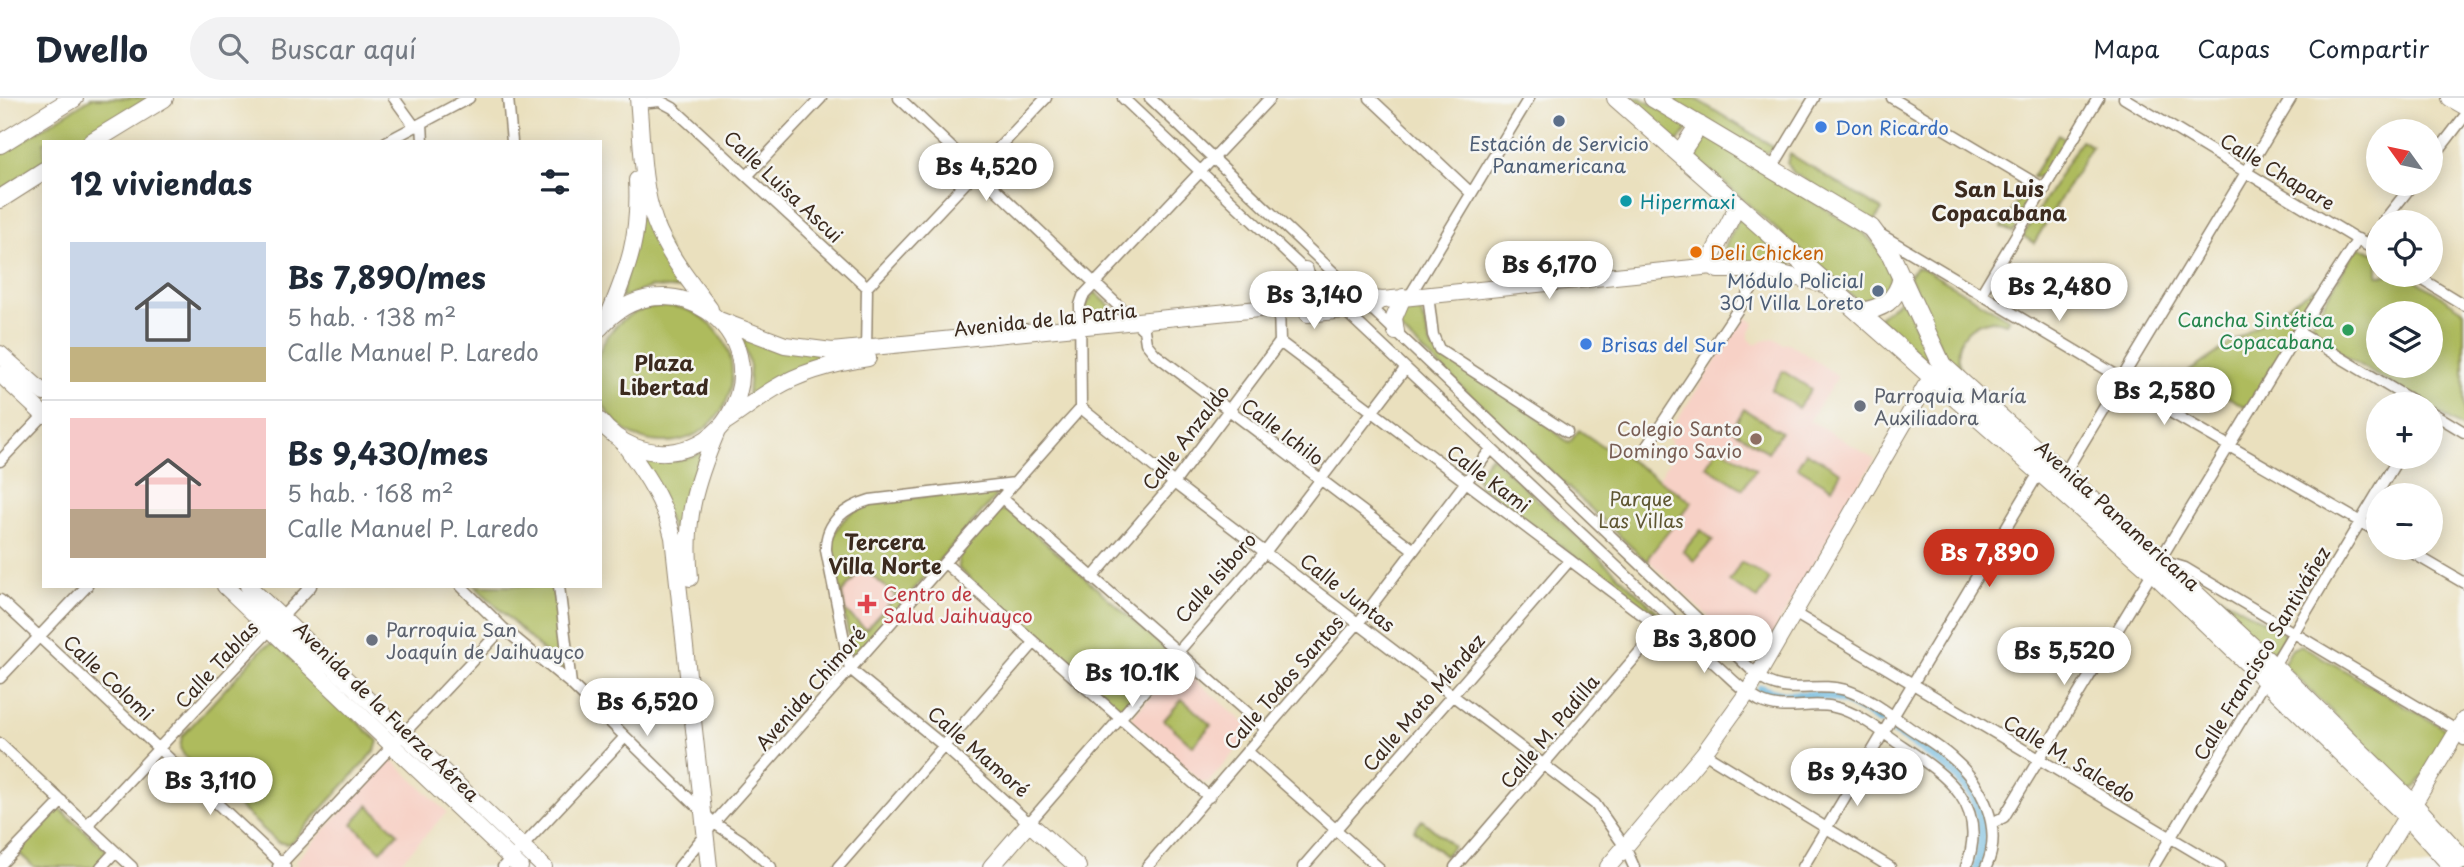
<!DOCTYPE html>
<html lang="es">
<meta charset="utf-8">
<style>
body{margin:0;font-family:"Playpen Sans",sans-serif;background:#f2f2f3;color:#1f2937;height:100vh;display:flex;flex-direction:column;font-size:26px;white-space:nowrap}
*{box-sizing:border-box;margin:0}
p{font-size:23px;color:#747a83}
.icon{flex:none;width:38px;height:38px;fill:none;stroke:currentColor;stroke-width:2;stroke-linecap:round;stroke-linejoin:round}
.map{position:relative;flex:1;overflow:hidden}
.sheet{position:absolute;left:42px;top:42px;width:560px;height:448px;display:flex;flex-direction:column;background:#fff;border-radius:0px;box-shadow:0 4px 18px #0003}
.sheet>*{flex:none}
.needle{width:46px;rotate:303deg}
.buttons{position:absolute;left:2366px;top:21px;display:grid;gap:14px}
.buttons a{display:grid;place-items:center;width:77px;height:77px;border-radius:50%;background:#fff;box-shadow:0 4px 18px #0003;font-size:35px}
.price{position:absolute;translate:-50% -60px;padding:0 16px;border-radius:24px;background:#fff;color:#222;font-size:23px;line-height:46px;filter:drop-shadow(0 2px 4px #0008)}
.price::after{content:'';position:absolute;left:50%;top:42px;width:21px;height:16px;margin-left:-10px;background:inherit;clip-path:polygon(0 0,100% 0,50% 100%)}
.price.current{background:#c8321e;color:#fff}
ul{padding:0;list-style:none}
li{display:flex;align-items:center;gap:21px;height:175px;padding:0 28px}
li+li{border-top:2px solid #e0e1e3}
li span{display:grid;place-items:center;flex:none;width:196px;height:140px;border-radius:0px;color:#555}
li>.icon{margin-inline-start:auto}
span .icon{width:84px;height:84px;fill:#fffc;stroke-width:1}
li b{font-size:30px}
h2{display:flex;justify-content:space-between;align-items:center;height:84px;padding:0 28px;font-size:30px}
header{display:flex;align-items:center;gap:42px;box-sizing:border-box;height:98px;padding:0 35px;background:#fff;border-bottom:2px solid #e0e1e3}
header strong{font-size:33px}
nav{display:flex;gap:38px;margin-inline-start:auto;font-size:24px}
.search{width:490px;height:63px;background:#f2f2f3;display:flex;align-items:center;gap:18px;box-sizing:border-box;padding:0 24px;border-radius:38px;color:#747a83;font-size:26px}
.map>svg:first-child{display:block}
</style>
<header>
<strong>Dwello</strong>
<div class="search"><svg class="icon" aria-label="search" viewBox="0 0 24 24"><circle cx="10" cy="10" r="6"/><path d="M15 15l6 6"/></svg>Buscar aquí</div>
<nav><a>Mapa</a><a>Capas</a><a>Compartir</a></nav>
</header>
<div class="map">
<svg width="2464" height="769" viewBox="0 0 2464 769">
<rect width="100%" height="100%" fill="#f6f6f2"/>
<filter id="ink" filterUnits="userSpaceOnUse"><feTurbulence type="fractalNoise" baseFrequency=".0143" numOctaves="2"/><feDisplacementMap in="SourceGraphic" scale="14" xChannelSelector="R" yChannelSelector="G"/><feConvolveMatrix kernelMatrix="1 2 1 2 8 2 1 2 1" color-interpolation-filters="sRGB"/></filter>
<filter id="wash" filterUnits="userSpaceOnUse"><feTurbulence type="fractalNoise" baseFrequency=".00686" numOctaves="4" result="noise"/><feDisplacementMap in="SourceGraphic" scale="28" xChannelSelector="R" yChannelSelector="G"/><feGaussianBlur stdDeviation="1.57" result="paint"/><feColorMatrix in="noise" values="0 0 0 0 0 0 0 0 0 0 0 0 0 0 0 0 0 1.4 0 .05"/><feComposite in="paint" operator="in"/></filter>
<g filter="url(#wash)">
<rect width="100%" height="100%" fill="#eae0be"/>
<!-- built -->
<path fill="#f7d1c6" d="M1745,219l10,6 -6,9v8l5,4 20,-6 9,6 6,-1 49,33 -29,46h4l62,37 -114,195 -4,4 -8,-3 -100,-94v-5l43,-53 -34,-24 16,-25 -6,-21z
M863,470l33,28 -30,33 -21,-18 -3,-19z
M1176,570h6l68,60 1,5 -42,49h-7l-72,-63z
M392,662l55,52 -51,55h-96l-4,-6 92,-100z"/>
<!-- green -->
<path fill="#aebb5d" stroke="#74723e" stroke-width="2" fill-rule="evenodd" d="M91,0h59l-70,44h-36v22l-44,27v-36z
M1627,0h14l48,29 -12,16z
M1679,0h15l80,49 -5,5 -8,1 -86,-48z
M2058,36l10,6c-9,15 -16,40 -36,37z
M1702,40h8l154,95c19,20 34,34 23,62l-19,8 -13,-4 -159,-141 -3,-11z
M2081,42l11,6 -58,97 -11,-7z
M1790,56l92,56 -9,13 -82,-52 -4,-8z
M2027,87c14,14 -6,34 -14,48l-11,-6z
M643,97l43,94 -35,-2 -30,11z
M1738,121h4l50,45 -3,5 -64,-3 -7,-4z
M2360,149l18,8v20h30l56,36v118l-33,-21v-4h-7l-114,-69 -3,-4 47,-79zM2378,215h53v53h-53z
M1916,169l8,2 85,50 -3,4c-28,-11 -59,17 -45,46l-3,3 -16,-22 -33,-75z
M2315,189l4,3 -72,118 -60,-35z
M1095,194l27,25 -36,5v-17z
M1902,200l27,57 -5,4 -46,-41z
M596 276a68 68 0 1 1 136 0a68 68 0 1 1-136 0Z
M1415,209c14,10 9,33 21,46l96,60 37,30 10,-13 32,22 5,-1 76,51 -43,54v5l-5,-2 -244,-230 -2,-6 7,-14z
M742,238l95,20 -89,43 2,-32z
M1783,273l28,18 -13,19 -27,-18z
M1744,311l37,23 -13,20 -36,-23z
M1719,348l37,23 -13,20 -37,-23z
M704,354l-23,97 -39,-89 34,1z
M1806,354l35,20 -9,16 -35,-21z
M1491,358l171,160 -1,5 -182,-136 -2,-11z
M993,393l3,5 -139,158h-5l-21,-109c3,-14 12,-28 25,-35 25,-12 107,-18 137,-19zM863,470l33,28 -30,33 -21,-18 -3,-18z
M1004,412l8,3 157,139 -47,57 -4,1 -159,-141 -1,-9 2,-5 37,-44z
M1701,432l12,10 -19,21 -11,-10z
M1741,464l29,17 -12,20 -29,-17z
M2188,479l95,56 2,3 -8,13 -8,4z
M475,488h81l10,87z
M271,546l6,1 101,96 -3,10 -82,90 -6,3 -10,-2 -94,-88 -3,-6 2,-12 81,-88z
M2301,547l144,84 2,9 -31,49 -6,2 -127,-125 9,-15z
M1182,601l29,26 -18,21 -29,-26z
M368,707l30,28 -17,18 -29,-27z
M60,711l46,41v6l-10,11h-62l-13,-12 -6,-1z
M1422,722l31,26 -8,10 -31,-26z"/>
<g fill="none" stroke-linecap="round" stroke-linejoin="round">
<!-- canal -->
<path stroke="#62b4dd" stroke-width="10" d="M1761,591c23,11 40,5 64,7 22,2 37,13 55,24
M1896,633c55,37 101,61 81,136"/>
</g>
</g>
<g filter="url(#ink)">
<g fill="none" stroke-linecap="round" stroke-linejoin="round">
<!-- street casing -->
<g stroke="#92856e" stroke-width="13">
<path id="street" d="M394,0l21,29
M508,0l4,44
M899,0l245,232 2,13 9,11 259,196
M1123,0l212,201 9,11 326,307c4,6 7,13 12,18 9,10 22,19 32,28 15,13 29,29 46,38 24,12 50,0 74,6 22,5 43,21 61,34 47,32 96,60 71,126
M1150,0l608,578c27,22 57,5 88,14 21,7 42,23 61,36 14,10 31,19 44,31 31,26 53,71 35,110
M1270,0l-187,198 -3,9 1,103 93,75 421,321 30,43 9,20
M1370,0l101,95
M1892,0l153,91
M2124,0l254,154
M639,5l21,-2 13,7 194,179
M422,25l1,19
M386,44l83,-44
M2431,62l33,-43
M1772,70l42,-70
M748,77l73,-77
M2383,124l30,-38
M1880,136l241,144 13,13 244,141
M2366,147l12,-16
M2415,177l49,30
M1981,196l117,-196
M1428,197l5,40 6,14 128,83
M1409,199l120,-199
M2298,234l120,72
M1280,244l380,286 21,6
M866,255l1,-66 179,-189
M2431,314l33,20
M1645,351l119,-179
M0,363l44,-46
M2061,381l230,-381
M1002,400l264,231
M2404,450l60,35
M2165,464l20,6 273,163 6,9
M945,465l264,234
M1092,480l82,-95 106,-141 -1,-35
M461,488l42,42 68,56 143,139 28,18 29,26
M559,488l12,98
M0,502l285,267
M1794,515l426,254
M850,571l94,77 85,77 237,-272 139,-182
M850,571l-24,-119c-1,-28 20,-43 44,-50l145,-17
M0,580l87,-92
M0,646l132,123
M1247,653l131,116
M1704,655l186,114
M1992,725l12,-6 294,-485 60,-93
M87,727l224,-239
M0,767l62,-64
M101,769l14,-15
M278,769l225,-239
M503,769l121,-129
M679,769l35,-44 367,-415
M838,769l196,-224
M1147,769l212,-245 132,-173
M1303,769l267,-307
M1455,769l208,-242
M1803,769l231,-386 12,-11
M2153,769l246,-410"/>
</g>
<!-- secondary casing -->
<g stroke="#92856e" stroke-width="18">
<path id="secondary" d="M638,0c4,40 3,86 17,124 12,32 35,60 55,87
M2450,0l14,8
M1712,168v-10l26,-51
M1296,207l10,-20 -1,-15
M1308,216l63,-7 7,-5
M608,219c21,-50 32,-81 29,-137
M719,222l66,25 47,6 447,-44c35,-4 69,-11 104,-7l329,-34 6,4h48l61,15
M600,230c65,-77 180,3 128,89 -11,18 -31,30 -52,34 -29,5 -58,-7 -76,-30
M1396,234l-2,-14 9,-21
M0,256l44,39
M0,276l44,41
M725,324c17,-11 33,-24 50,-34 28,-17 61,-25 93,-30
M621,342c23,31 43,60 52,97l36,330
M690,480c-6,-59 5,-94 27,-147
M225,488l295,281
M248,488l296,281
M991,769l38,-44 49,44
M1608,769l96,-114 44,-61 177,-305 14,-18
M2376,769l88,-147"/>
</g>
<!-- primary casing -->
<g stroke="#92856e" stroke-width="20">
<path id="primary" d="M1616,0l536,473 254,244 47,52
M1653,0l218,130 20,27 51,110 217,195 114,106 140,138 51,56
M92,44l72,-44
M0,46l74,-46
M1680,55l19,-28
M0,101l44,-28
M1859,214c23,-3 38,-11 43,-35"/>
</g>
<!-- street -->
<use href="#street" stroke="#fff" stroke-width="10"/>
<!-- secondary -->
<use href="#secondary" stroke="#fff" stroke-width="16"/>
<!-- primary -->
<use href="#primary" stroke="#fff" stroke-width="18"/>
</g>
</g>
<!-- markers -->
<g fill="#5c6f8a" stroke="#f6f6f2" stroke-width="2.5">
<circle cx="1559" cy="23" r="7"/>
<circle cx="1878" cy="193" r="7"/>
</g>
<g fill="#3f7fe0" stroke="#f6f6f2" stroke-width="2.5">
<circle cx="1821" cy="29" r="7"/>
<circle cx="1586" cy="246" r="7"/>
</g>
<circle fill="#0f9aa8" stroke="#f6f6f2" stroke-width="2.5" cx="1626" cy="103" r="7"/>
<circle fill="#e8710a" stroke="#f6f6f2" stroke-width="2.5" cx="1696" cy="154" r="7"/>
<circle fill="#2e9e5b" stroke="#f6f6f2" stroke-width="2.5" cx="2348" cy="232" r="7"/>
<g fill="#6b7280" stroke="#f6f6f2" stroke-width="2.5">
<circle cx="1860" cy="308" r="7"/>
<circle cx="372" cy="542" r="7"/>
</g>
<circle fill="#8d6e63" stroke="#f6f6f2" stroke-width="2.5" cx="1756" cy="341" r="7"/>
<path fill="#e0444e" stroke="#f6f6f2" stroke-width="2.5" d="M863.5 495.5h7v7h7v7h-7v7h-7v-7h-7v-7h7z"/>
<g text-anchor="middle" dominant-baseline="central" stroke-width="5" stroke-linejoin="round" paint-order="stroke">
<!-- shop labels -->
<g font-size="19" fill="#366cbe" stroke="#f6f6f2" text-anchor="start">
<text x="1835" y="29">Don Ricardo</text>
<text x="1600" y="246">Brisas del Sur</text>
</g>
<!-- service labels -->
<g font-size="19" fill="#4e5e75" stroke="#f6f6f2">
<text x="1559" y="45">Estación de Servicio<tspan x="1559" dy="22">Panamericana</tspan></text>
<text x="1864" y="182" text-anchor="end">Módulo Policial<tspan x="1864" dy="22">301 Villa Loreto</tspan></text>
</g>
<!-- street labels -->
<g font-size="19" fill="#3b2a1e" stroke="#f6f6f2">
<text transform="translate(2278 73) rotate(31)">Calle Chapare</text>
<text transform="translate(784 88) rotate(43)">Calle Luisa Ascui</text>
<text transform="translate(1045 221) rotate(-6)">Avenida de la Patria</text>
<text transform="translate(1283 333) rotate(37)">Calle Ichilo</text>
<text transform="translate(1185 339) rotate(-52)">Calle Anzaldo</text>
<text transform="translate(1489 380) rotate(37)">Calle Kami</text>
<text transform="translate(2118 417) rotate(42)">Avenida Panamericana</text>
<text transform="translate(1215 479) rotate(-49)">Calle Isiboro</text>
<text transform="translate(1348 494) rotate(38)">Calle Juntas</text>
<text transform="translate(2261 555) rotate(-59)">Calle Francisco Santiváñez</text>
<text transform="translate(216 566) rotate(-47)">Calle Tablas</text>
<text transform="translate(109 579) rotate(43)">Calle Colomi</text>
<text transform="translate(1283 584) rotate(-49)">Calle Todos Santos</text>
<text transform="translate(810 590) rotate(-49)">Avenida Chimoré</text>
<text transform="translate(1423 604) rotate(-49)">Calle Moto Méndez</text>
<text transform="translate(387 613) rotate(44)">Avenida de la Fuerza Aérea</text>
<text transform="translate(1549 633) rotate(-50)">Calle M. Padilla</text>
<text transform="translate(979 653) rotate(41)">Calle Mamoré</text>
<text transform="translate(2070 660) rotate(31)">Calle M. Salcedo</text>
</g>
<!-- culture labels -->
<g font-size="19" fill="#0d838f" stroke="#f6f6f2" text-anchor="start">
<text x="1640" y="103">Hipermaxi</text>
</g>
<!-- food labels -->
<g font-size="19" fill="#c56008" stroke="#f6f6f2" text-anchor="start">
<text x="1710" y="154">Deli Chicken</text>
</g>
<!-- leisure labels -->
<g font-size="19" fill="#27864d" stroke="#f6f6f2" text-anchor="end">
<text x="2334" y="221">Cancha Sintética<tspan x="2334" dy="22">Copacabana</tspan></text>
</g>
<!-- worship labels -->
<g font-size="19" fill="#5b616d" stroke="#f6f6f2" text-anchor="start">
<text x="1874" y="297">Parroquia María<tspan x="1874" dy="22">Auxiliadora</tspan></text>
<text x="386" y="531">Parroquia San<tspan x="386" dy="22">Joaquín de Jaihuayco</tspan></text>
</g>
<!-- education labels -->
<g font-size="19" fill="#785e54" stroke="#f6f6f2" text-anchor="end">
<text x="1742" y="330">Colegio Santo<tspan x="1742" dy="22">Domingo Savio</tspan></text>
</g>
<!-- park labels -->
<g font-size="19" fill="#5e5631" stroke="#f6f6f2">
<text x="1641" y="400">Parque<tspan x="1641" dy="22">Las Villas</tspan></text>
</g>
<!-- health labels -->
<g font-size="19" fill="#be3a42" stroke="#f6f6f2" text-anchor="start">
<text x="883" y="495">Centro de<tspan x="883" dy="22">Salud Jaihuayco</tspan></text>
</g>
<!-- neighbourhood labels -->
<g font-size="21" font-weight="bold" fill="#3b2a1e" stroke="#f6f6f2">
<text x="1999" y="90">San Luis<tspan x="1999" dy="24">Copacabana</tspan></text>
<text x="664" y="264">Plaza<tspan x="664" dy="24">Libertad</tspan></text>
<text x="885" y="443">Tercera<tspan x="885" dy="24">Villa Norte</tspan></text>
</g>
</g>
</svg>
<div class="buttons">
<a><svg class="needle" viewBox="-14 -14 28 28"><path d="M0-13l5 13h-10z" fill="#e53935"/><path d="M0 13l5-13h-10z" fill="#747a83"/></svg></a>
<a><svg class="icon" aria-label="locate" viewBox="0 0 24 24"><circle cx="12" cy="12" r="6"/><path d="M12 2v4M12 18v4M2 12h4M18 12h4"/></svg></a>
<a><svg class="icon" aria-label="layers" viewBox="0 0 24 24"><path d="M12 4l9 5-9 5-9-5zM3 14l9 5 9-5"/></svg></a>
<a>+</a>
<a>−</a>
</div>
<b class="price" style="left:986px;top:105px">Bs 4,520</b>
<b class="price" style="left:1549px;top:203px">Bs 6,170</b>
<b class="price" style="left:2059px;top:225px">Bs 2,480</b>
<b class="price" style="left:1314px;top:233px">Bs 3,140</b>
<b class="price" style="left:2164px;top:329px">Bs 2,580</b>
<b class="price current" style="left:1989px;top:491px">Bs 7,890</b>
<b class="price" style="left:1704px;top:577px">Bs 3,800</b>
<b class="price" style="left:2064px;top:589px">Bs 5,520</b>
<b class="price" style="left:1132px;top:611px">Bs 10.1K</b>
<b class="price" style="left:647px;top:640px">Bs 6,520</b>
<b class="price" style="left:1857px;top:710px">Bs 9,430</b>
<b class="price" style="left:210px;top:719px">Bs 3,110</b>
<section class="sheet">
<h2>12 viviendas<svg class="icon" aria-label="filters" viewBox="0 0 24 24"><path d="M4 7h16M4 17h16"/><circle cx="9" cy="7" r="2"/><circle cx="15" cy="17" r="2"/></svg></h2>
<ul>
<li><span style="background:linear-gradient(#c9d6e8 75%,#c2b280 0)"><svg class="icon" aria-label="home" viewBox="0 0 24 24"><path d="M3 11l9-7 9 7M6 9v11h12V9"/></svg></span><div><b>Bs 7,890/mes</b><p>5 hab. · 138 m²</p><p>Calle Manuel P. Laredo</p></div></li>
<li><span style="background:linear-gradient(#f6c9c9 65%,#b9a48a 0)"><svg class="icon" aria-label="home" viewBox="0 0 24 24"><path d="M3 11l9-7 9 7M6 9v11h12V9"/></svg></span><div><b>Bs 9,430/mes</b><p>5 hab. · 168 m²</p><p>Calle Manuel P. Laredo</p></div></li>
</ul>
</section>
</div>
